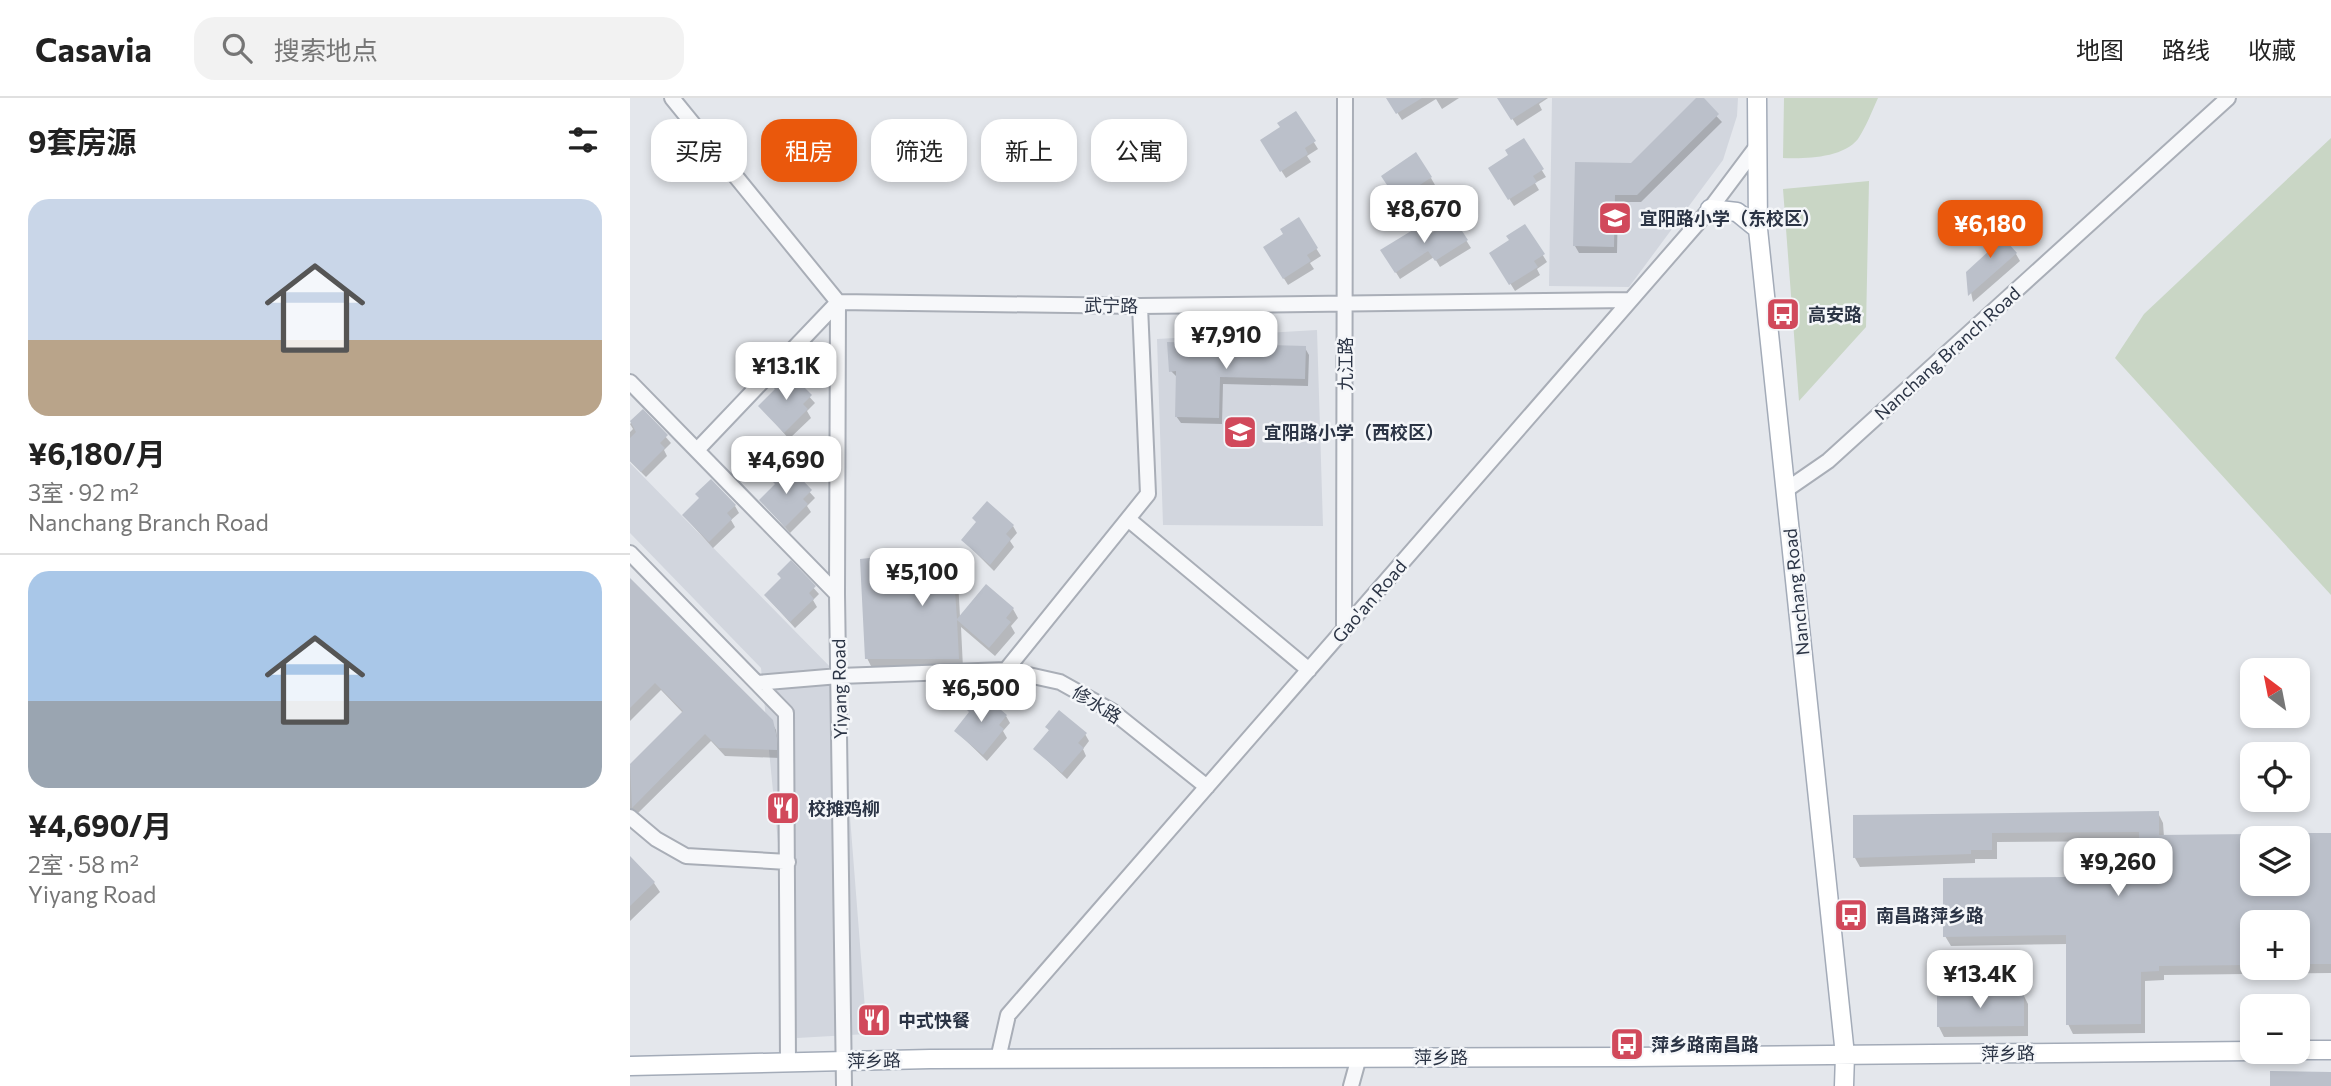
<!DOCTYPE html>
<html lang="zh">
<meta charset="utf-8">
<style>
body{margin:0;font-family:Commissioner,"Noto Sans SC",sans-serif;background:#f2f2f2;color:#222;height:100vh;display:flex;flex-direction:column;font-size:26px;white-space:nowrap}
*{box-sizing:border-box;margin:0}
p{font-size:23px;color:#767676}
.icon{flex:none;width:38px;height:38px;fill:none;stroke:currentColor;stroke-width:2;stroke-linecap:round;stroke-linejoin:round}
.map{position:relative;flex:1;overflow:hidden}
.panel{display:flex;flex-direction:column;background:#fff;width:630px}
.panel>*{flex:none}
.hud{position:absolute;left:21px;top:21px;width:665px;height:63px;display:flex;gap:14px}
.needle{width:46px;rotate:328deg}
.fabs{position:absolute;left:1610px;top:560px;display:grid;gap:14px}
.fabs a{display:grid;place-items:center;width:70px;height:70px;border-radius:14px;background:#fff;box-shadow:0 4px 10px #0003;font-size:35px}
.price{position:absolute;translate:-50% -60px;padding:0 16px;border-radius:14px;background:#fff;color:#222;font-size:23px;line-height:46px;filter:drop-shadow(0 2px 4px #0008)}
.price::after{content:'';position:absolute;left:50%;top:42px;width:21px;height:16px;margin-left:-10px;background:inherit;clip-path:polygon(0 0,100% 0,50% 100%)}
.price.current{background:#ea580c;color:#fff}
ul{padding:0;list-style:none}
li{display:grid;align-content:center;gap:14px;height:371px;padding:0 28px}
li+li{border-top:2px solid #e0e0e0}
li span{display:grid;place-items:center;height:217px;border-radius:21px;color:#555}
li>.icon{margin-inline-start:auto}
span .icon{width:126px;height:126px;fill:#fffc;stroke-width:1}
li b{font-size:30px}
h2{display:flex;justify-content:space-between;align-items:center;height:84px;padding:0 28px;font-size:30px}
.tag{padding:0 24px;border-radius:21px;background:#fff;box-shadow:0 4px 10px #0003;font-size:24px;line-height:63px}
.tag.current{background:#ea580c;color:#fff}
header{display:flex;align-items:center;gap:42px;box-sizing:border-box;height:98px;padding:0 35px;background:#fff;border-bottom:2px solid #e0e0e0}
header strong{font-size:33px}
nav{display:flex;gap:38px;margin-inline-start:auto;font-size:24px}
.search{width:490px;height:63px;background:#f2f2f2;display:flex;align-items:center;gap:18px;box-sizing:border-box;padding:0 24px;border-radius:21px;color:#767676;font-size:26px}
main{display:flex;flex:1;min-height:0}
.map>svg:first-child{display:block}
</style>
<header>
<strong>Casavia</strong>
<div class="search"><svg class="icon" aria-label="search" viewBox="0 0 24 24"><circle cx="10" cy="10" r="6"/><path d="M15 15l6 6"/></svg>搜索地点</div>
<nav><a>地图</a><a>路线</a><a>收藏</a></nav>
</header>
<main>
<section class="panel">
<h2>9套房源<svg class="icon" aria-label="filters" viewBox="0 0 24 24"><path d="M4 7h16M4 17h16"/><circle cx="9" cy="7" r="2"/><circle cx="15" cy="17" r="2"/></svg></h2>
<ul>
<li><span style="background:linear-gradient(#c9d6e8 65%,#b9a48a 0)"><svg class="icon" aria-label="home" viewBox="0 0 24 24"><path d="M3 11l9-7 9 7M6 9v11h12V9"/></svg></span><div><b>¥6,180/月</b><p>3室 · 92 m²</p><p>Nanchang Branch Road</p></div></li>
<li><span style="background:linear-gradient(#a9c7e8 60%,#9aa5b1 0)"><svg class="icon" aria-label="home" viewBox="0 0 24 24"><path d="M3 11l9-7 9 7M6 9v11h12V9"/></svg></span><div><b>¥4,690/月</b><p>2室 · 58 m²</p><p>Yiyang Road</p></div></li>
</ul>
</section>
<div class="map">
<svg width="1701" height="988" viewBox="0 0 1701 988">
<rect width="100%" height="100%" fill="#e4e7ec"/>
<!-- built -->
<path fill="#d2d6de" d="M922,0h186l-1,18 -14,44 -94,127 -80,-1z
M687,232l6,196 -160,-1 -6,-186z
M0,365l209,213 28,358 -70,4 -36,-370 -131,-135z"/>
<!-- green -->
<path fill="#c9d6c5" d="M1154,0h94c-6,13 -12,29 -20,41 -15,19 -53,20 -75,19z
M1701,40v457l-216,-237 29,-44z
M1239,83l-3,146 -67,74 -16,-212z"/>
<!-- shadow -->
<path fill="#0003" fill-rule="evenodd" d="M758,0h71l-17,11 -6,-10 -34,21z
M869,0h49l-9,6 3,6 -25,16z
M1069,0l23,24 -81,80h-23l-1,51h-38l-4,-7 56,-82z
M666,15l22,36 -11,7 4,6 -25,16 -24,-37 20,-13z
M894,43l22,36 -11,6 4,7 -25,16 -24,-37 21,-13z
M801,80l4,7 -33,21 -15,-23z
M668,122l23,36 -11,7 4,6 -26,16 -23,-37 20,-13z
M824,123l17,27 -31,19 -6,-10 -34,22 -17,-28 44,-13z
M895,128l22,36 -10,7 3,6 -25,16 -23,-37 20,-13z
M1353,139l33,17 4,7 -47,41 -6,-29 25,-23z
M675,250l4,7 -1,31 -85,-2 -1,40 -41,-1 -5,-7 2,-38 -7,-7z
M157,274l28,31 -8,8 4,7 -22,21 -29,-33 16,-15z
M13,313l28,32 -7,7 3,6 -21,21 -16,-16v-29l3,-3 -3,-5z
M157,369l28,31 -8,8 4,6 -21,21 -29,-33 15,-15z
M105,408l4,7 -8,7 4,7 -22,21 -29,-32z
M383,428l4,7 -7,8 4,6 -20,24 -31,-31z
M321,453l6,10 3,56 53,-8 5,9 -7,8 4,7 -20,23 -34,-29 2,41h-91l-5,-10z
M161,465l28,31 -6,6 4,7 -22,21 -29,-32 16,-16 -3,-6z
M0,483l141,140 5,9 4,28 -55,-2 -14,-15 -75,74 -6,-6v-42l53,-54 -22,-23 -31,31z
M376,618l4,7 -7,8 4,7 -20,23 -31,-30z
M417,629l38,7 4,7 -6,8 3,7 -19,23 -32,-30 15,-17z
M1528,715l5,10 1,14 167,-2v138l-167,2v5l-19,1v52l-72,1 -5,-10 -1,-80 -116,2 -6,-10 122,-57 74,-24v-14l-144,1v17h-22v4l-115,4 -5,-9v-41zM1622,740h46v46h-46zM1622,824h46v46h-46z
M0,768l24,17 6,9 -30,29z
M1393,896l5,10v32l-84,1 -5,-10z"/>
<!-- building -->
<path fill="#bbc0ca" d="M756,0h36l-26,16z
M867,0h49l-35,22z
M1066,0h8l15,16 -82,81h-22l-1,52 -41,-1 2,-84 56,1z
M666,13l20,30 -11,7 3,6 -28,18 -20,-32 20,-13 -3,-4z
M894,40l20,31 -11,7 4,6 -29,18 -20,-32 20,-13 -3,-5z
M786,54l16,25 -35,23 -16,-24z
M669,119l19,31 -11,7 4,6 -28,18 -20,-32 20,-13 -3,-5z
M824,121l14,21 -33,21 -7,-10 -33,22 -15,-23 41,-25 7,10z
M895,126l20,30 -11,7 4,6 -29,18 -20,-32 20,-13 -3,-4z
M1363,128l24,27 -49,43 -2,-24 25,-23 -10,-12z
M537,244l139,4 -1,33 -85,-2 -1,41 -44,-1 1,-46 -7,1z
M157,272l25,25 -9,9 5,5 -24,24 -26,-27 17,-17 -4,-3z
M13,311l25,26 -8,8 5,5 -24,24 -11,-11v-23l6,-6 -6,-11z
M157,366l25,26 -9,9 5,5 -23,23 -26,-27 16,-16 -4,-4z
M81,381l25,26 -9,8 5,6 -23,23 -27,-27 17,-17 -4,-4z
M357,403l27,24 -8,9 5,5 -21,26 -29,-25 15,-18 -4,-4z
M322,451l5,70 29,-35 28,24 -8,10 5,4 -22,26 -32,-28 2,39h-94l-5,-100z
M161,462l25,26 -7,7 5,6 -24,23 -26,-27 17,-17 -4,-4z
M0,480l143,142 4,18v12l-58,-2 -14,-14 -73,74 -2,-44 53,-53 -28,-28 -25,25z
M350,594l27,23 -8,10 5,4 -21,26 -29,-24 15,-19 -4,-4z
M429,612l28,23 -9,10 6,5 -22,25 -29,-24 16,-19 -4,-3z
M1529,713v24l93,-1v50h46v-51h33v131h-33v-42h-46v43l-93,1v5l-18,1v52l-75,1v-90l-123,2v-59l122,-1v-23l74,-1v-21l-147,1v17h-21v4l-118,4v-43z
M0,758l25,26 -25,24z
M1394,894v34l-87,1v-34z
M1640,973l61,1v14h-61z"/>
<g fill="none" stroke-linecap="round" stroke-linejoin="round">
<!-- minor casing -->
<g stroke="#a9aeb7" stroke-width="18">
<path id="minor" d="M42,0l166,204 -1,292 7,492
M0,284l207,212
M67,352l141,-148 302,4 490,-6
M1156,392l42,-29 400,-363
M498,421l181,151
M0,455l156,160 2,349
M714,532l1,-532
M376,572l142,-176 -8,-188
M127,585l82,-7 167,-6 54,12 52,29 95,76
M0,719l26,22 30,17 102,6
M368,961l10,-44 702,-806 45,-60
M721,988l8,-29"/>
</g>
<!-- major casing -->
<g stroke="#a3abb8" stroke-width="21">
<path id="major" d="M1127,0l1,131 87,826 -1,31
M1080,111l27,3 21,17
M1668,952h33
M0,968l300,-7 701,-2 621,-6"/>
</g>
<!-- minor -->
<use href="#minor" stroke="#f7f8fa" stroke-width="14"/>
<!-- major -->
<use href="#major" stroke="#fff" stroke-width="18"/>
</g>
<!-- icons -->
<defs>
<g id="school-square" transform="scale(1.75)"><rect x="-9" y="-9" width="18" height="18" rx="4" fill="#d1495b" stroke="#f4f6f9"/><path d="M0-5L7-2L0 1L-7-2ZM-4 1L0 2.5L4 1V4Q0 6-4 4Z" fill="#fff"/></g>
<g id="bus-square" transform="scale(1.75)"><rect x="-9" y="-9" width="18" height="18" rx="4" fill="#d1495b" stroke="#f4f6f9"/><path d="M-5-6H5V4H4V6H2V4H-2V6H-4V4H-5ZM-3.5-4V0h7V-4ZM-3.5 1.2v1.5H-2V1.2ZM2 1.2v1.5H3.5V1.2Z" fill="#fff"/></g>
<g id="restaurant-square" transform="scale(1.75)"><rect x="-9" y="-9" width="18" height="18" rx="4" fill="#d1495b" stroke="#f4f6f9"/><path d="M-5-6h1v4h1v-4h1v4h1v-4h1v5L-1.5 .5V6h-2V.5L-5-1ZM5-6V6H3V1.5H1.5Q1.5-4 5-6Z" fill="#fff"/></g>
</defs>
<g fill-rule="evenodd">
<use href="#school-square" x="985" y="120"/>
<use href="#bus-square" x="1153" y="216"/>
<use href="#school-square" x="610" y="334"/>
<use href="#restaurant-square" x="153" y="710"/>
<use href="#bus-square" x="1221" y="817"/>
<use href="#restaurant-square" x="244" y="922"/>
<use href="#bus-square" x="997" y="946"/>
</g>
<g text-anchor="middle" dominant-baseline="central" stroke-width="5" stroke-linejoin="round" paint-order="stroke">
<!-- poi labels -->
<g font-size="18" font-weight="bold" fill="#2b3445" stroke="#f4f6f9" text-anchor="start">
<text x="1010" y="120">宜阳路小学（东校区）</text>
<text x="1178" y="216">高安路</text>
<text x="634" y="334">宜阳路小学（西校区）</text>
<text x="178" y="710">校摊鸡柳</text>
<text x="1246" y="817">南昌路萍乡路</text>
<text x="268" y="922">中式快餐</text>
<text x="1021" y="946">萍乡路南昌路</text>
</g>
<!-- street labels -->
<g font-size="18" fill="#2b3445" stroke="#f4f6f9">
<text transform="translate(481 207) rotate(1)">武宁路</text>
<text transform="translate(1317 255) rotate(-42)">Nanchang Branch Road</text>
<text transform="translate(715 266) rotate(-90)">九江路</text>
<text transform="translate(1166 494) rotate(-96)">Nanchang Road</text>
<text transform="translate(739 503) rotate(-49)">Gao'an Road</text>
<text transform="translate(209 591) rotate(-91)">Yiyang Road</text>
<text transform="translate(467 606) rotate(32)">修水路</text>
<text transform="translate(1378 955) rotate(-1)">萍乡路</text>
<text x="811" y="959">萍乡路</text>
<text transform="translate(244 962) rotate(-1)">萍乡路</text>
</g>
</g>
</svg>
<div class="fabs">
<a><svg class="needle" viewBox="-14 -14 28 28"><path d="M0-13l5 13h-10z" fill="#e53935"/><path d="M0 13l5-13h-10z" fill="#767676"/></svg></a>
<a><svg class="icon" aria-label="locate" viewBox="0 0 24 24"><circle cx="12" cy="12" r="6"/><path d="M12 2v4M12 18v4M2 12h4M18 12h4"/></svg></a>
<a><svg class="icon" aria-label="layers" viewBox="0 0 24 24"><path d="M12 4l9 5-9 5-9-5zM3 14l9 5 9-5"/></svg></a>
<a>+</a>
<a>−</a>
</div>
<b class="price" style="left:794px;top:147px">¥8,670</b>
<b class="price current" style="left:1360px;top:162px">¥6,180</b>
<b class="price" style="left:596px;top:273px">¥7,910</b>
<b class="price" style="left:156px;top:304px">¥13.1K</b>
<b class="price" style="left:156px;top:398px">¥4,690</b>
<b class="price" style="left:292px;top:510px">¥5,100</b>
<b class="price" style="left:351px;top:626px">¥6,500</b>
<b class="price" style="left:1488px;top:800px">¥9,260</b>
<b class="price" style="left:1350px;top:912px">¥13.4K</b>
<div class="hud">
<a class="tag">买房</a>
<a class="tag current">租房</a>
<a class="tag">筛选</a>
<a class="tag">新上</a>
<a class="tag">公寓</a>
</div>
</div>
</main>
